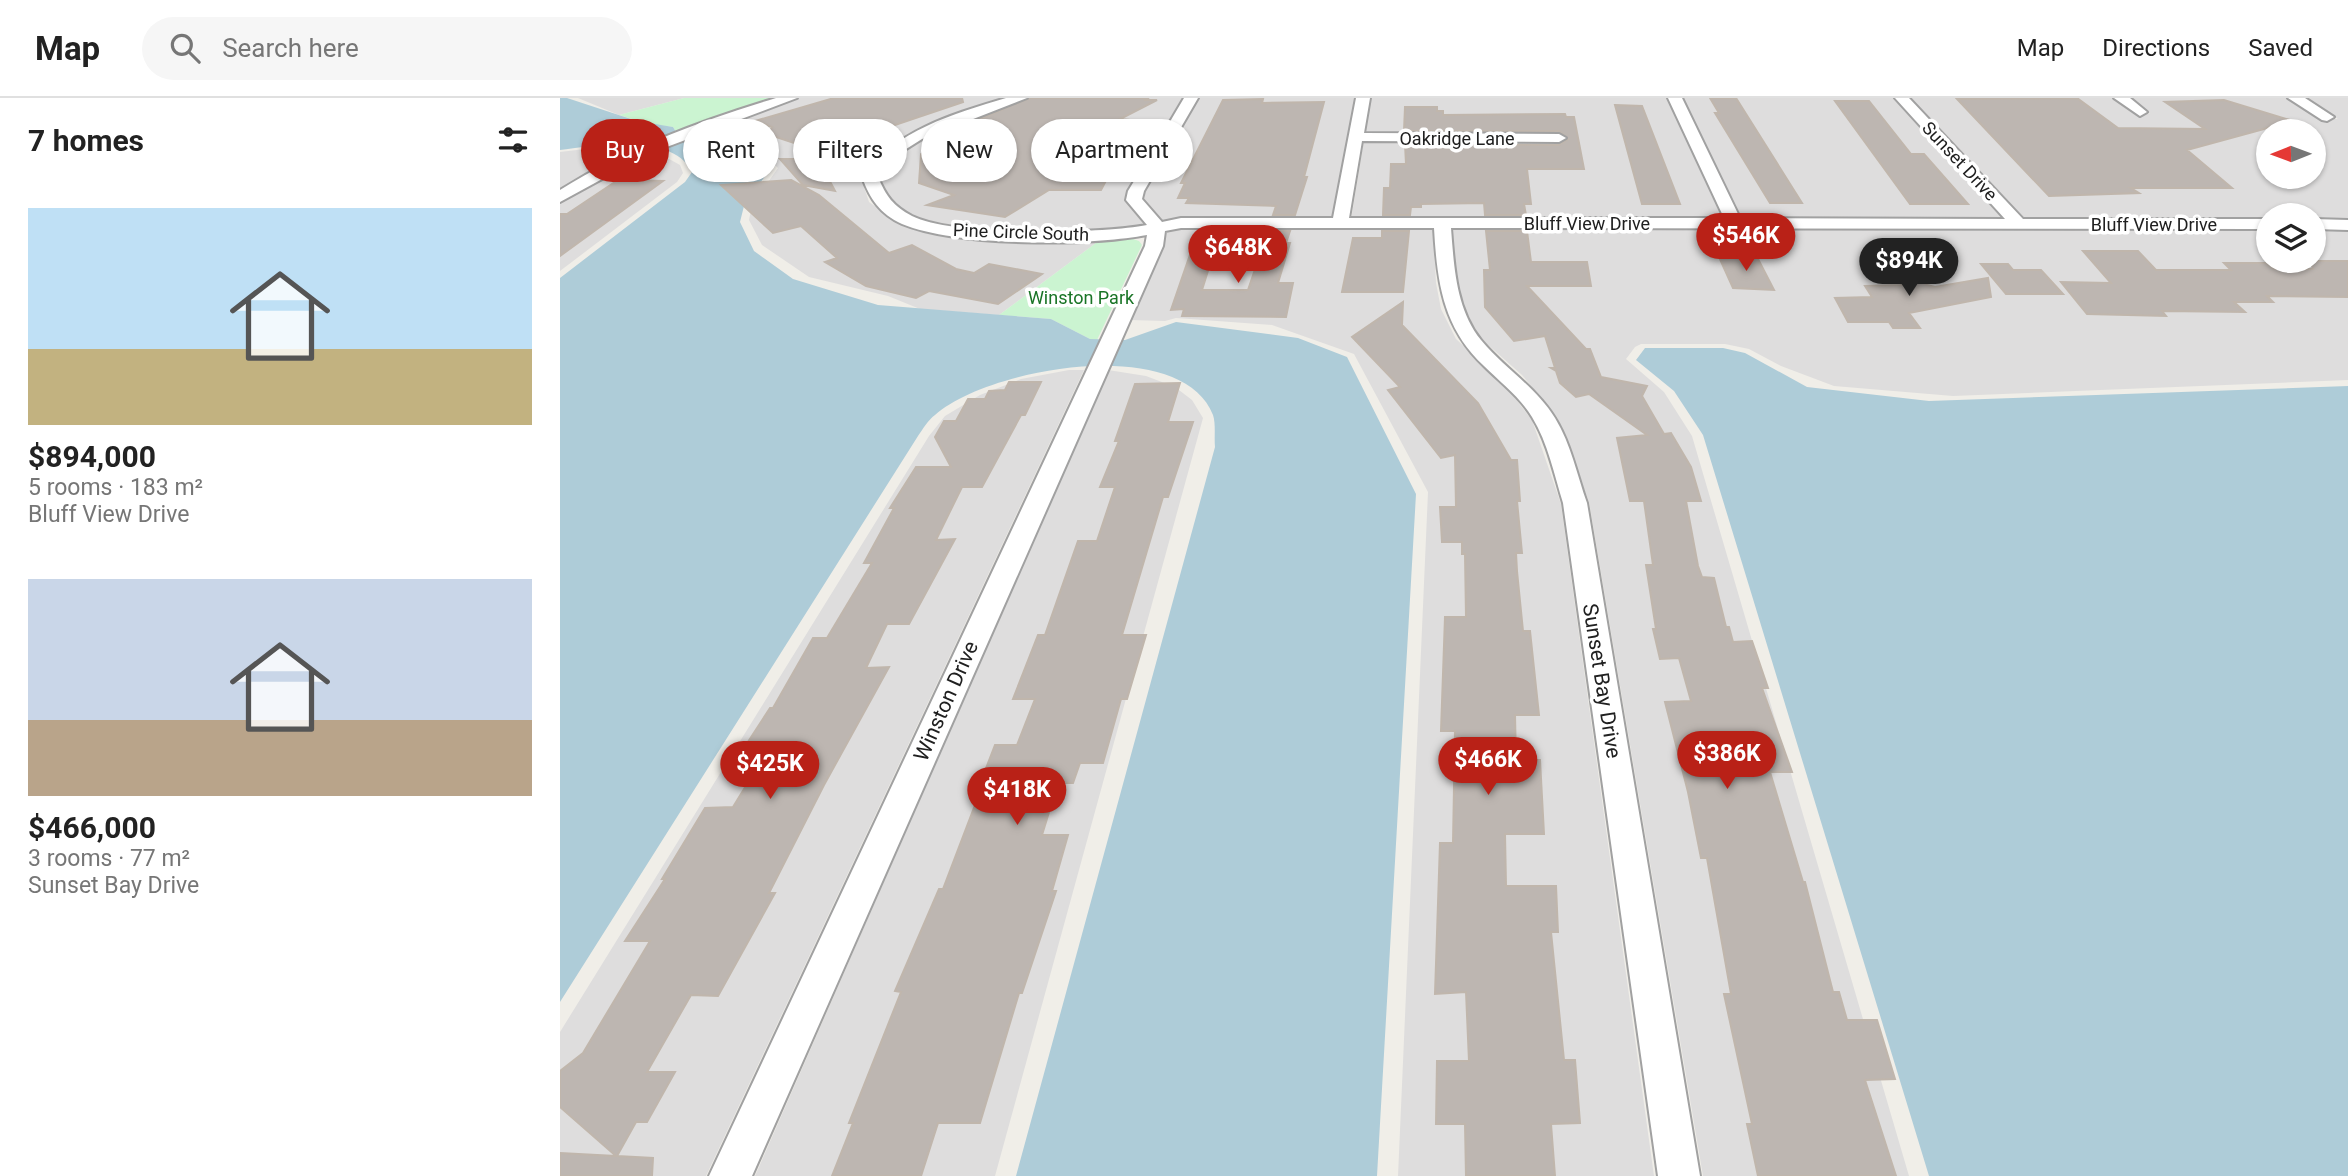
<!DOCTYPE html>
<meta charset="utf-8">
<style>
body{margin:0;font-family:Roboto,sans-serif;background:#f6f6f6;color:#222;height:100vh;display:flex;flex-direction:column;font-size:26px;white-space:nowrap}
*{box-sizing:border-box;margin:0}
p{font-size:23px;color:#767676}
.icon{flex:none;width:38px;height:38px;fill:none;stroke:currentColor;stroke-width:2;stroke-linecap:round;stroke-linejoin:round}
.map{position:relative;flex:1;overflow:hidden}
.drawer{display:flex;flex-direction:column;background:#fff;width:560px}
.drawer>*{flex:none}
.hud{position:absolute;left:21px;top:21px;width:665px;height:63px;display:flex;gap:14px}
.needle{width:46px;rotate:269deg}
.buttons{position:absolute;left:1696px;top:21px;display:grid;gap:14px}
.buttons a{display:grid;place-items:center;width:70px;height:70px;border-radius:50%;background:#fff;box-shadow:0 2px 5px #0004;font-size:35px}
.price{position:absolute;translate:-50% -60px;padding:0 16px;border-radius:24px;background:#b92117;color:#fff;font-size:23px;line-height:46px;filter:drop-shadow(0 2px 4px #0008)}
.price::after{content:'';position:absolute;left:50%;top:42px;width:21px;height:16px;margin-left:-10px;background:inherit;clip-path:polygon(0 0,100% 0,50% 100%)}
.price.active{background:#222;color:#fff}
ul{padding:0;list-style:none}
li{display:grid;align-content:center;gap:14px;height:371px;padding:0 28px}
li span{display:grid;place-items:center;height:217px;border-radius:0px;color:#555}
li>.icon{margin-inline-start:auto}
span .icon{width:126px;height:126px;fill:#fffc;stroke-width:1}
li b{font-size:30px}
h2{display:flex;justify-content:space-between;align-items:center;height:84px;padding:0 28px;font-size:30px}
.chip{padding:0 24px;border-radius:32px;background:#fff;box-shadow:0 2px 5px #0004;font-size:24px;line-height:63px}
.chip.active{background:#b92117;color:#fff}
header{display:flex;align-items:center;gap:42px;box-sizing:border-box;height:98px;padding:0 35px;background:#fff;border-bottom:2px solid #e0e0e0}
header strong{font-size:33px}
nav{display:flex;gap:38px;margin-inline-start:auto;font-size:24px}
.search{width:490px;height:63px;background:#f6f6f6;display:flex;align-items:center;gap:18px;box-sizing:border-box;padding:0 24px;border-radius:38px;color:#767676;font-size:26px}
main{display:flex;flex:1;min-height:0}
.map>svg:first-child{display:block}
</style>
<header>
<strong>Map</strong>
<div class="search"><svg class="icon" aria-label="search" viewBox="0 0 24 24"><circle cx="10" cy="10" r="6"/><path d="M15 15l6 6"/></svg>Search here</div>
<nav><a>Map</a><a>Directions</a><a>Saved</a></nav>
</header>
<main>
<section class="drawer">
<h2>7 homes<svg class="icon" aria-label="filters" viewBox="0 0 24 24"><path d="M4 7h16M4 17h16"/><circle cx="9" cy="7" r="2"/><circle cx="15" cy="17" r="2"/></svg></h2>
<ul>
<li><span style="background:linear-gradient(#bfe0f5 65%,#c2b280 0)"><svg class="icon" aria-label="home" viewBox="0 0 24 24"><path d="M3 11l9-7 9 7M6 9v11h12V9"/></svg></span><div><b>$894,000</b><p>5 rooms · 183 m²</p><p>Bluff View Drive</p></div></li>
<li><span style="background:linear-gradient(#c9d6e8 65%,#b9a48a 0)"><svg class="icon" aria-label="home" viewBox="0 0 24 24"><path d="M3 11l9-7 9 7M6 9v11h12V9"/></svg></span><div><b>$466,000</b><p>3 rooms · 77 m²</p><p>Sunset Bay Drive</p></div></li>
</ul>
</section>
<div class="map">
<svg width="1788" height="1078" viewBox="0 0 1788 1078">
<rect width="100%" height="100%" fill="#f0eee8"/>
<!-- residential -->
<path fill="#dedddd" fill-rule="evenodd" d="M18,0h106l-65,17z
M239,0h212l-84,30 -40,20 -18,15 -8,15 8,24 30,21 42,11 159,6 -101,75 -79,-6 -32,-13 -79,-19 -47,-32 -13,-25 3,-15 26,-37 -15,-15v-6l-19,-11 -9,-5 -32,-2z
M469,0h154l-31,50h-64l-4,5 65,1 -22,37 -3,9 21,25 -28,7 -134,-1 -67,-13 -28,-19 -8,-23 7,-13 16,-14 37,-19z
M639,0h156l-23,122 -168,2 -20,-23 1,-8z
M810,0h297l56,122h-372l13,-80h203l-1,-4 -202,-1z
M1123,0h211l111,122h-263z
M1350,0h203l22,16h15l-21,-16h158l37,21h14l-35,-21h45v123h-34v-6h-46v6l-244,-1zM1708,33h46v46h-46z
M78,49l-25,12 -53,31v-38l33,-4z
M91,51l29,16 3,8 -6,9 -117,89v-68l39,-26z
M621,128l252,1 3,56 5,26 15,30 44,40 32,41 29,84 93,672h-256l30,-684 -74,-138 -82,-29 -96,-7 -11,3 -35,-1 33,-74 4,-18z
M892,129l816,1v33h46v-33h34v152l-395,16 -119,-10 -53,-20 -32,-17 -24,-5h-84l-6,3 -9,12 38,33 28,44 217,740h-206l-114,-674 -32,-85 -35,-42 -44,-39 -15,-29 -6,-24z
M509,272h15l-378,806h-146v-144l369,-596 16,-20 35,-21 41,-16z
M548,272l38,6 29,11 17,13 11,18 -208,758h-240z"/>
<!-- park -->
<path fill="#cbf4d1" d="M124,0h97l-105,34 -3,-5 -24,-3 -30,-9z
M573,141l6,2 3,4 -45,95 -7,-1 -39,-20 -52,-4 101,-75z"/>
<!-- water -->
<path fill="#aeccd8" d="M0,0h7l70,23 36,6 3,5c19,4 45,-5 62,6 11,7 22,22 32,31l-26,37 -4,16 14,29 39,28 85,26 173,14 39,20 35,1 51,-18 122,16 49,19 69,137 -39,682h-361l199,-729c-1,-9 1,-23 -2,-32 -32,-82 -226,-47 -278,0 -7,5 -12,14 -17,21l-358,566v-724l125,-96 7,-10c-19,-40 -97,-27 -132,-22z
M1085,250h78l22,5 62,34 122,14 419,-15v790h-419l-226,-741 -29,-44 -38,-31z"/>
<!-- building -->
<path fill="#bdb6b1" stroke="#c0b6ac" stroke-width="2" d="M274,0h128l1,4 -145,49 -51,-17 5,-7 -17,-6z
M470,0h119l-5,2h13l-37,19 20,2 -14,9 6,1 -7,13h-31l-9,6 9,8h24l-17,32h-52l-44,27 -78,-12 27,-10 -35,-12 2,-29 49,-31z
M1150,0h26l66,105h-32l-55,-90h4z
M1517,0l41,30 87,1 -40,-27 59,-2 69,21 -106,29 45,38h-101l8,5 -90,3 -92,-97z
M703,1l-1,4 62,-1 -20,75h3l-12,38h-22l3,-9 -90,-3 3,-5h-11l7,-15h-4l42,-83z
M1275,3h34l42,53h13l44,50h-58z
M1055,7l27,1 38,98h-38z
M845,9h32v4h6v4l122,-1 1,3h8l10,52h-57l4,35h-7l2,11h-41l-1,-12 -63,1v3h-10l-1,8h-27l1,-27h6l1,-24h15l-1,-20 154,1 9,-6 -9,-8h-155z
M220,61h38l17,32 -32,-6z
M58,82l45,1 -103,75v-42h7z
M231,82l28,15 70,58 23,-8 44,24 18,4 15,-9 53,10 -44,30 -69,-13 -13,7 -50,-12 -41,-24 12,-4 -36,-32 -28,7 -52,-48z
M708,133h22l-4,12h4l-12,40h15l-7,34 -104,-1 2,-7 -13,1 22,-64 23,-1 -14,45h46z
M822,133h27l-6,61h-61l11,-54h29z
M926,133h41l4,31h56l4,24h-64l59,63h4l11,28 46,9 -5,10 22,38 7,-1 20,34 10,34h-15l12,65 4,11 12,1 12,49h3l4,15 19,-1 16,47h-6l30,84h-22l33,110h2l28,110h6l8,28h30l18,59 -30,1 31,96h-138l-11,-52h5l-28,-130h7l-24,-136h-6l-13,-66 -23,-90 26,-1 -12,-43 -19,1 -7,-30h3l-10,-64h7l-9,-64h-14l-13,-63 30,-3 -58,-41 -13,3 -16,-14 -4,-12 -5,-3h4l-10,-32 -31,5 -29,-34 -1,-37h6z
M1523,153h55l18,19h75l-7,-7h43l7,6h39l-3,-8h38v36l-81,-1 6,6h-39l11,10 -83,-1 4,5 -79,-2 -26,-32 50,1z
M1159,159h38l17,33 -41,-2z
M1328,166h26l13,21 8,2 53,-9 3,19 -82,16 11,15h-27l-4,-6h-41l-13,-24 37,-1 -7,-11 37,-1z
M1421,166h27l5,6h28l22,24h-57z
M843,204l-1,23 76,78 33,57h6l3,41h-3l5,52h-6l1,18 6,60h7l9,84h-24l1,45h24l4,74h-39l1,52h50l2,46h-7l13,128h11l5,63 -29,1 4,52h-89l-1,-52h-29l1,-63h32l-3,-69 -31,2 5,-151h13l2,-112h-14l4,-114h21l-1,-63h-3v-12h-20l-2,-35h16l-1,-52 -14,3 -53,-68 12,-3 -48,-50z
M449,284h32l-16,33h-4l-39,72h-20l-26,53 19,-1 -46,85h-22l-21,44 23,-1 -65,118 -55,108h6l-57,103 -27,-1 -44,77h28l-28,50h-11l-19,34 36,2 -1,18h-92v-23l56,3 -56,-49v-36l23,-18 67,-112h-25l40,-62h-3l43,-71 28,-1 38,-62h-25l24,-37h3l40,-70h14l45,-75h-8l30,-55h-4l26,-41h35l-16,-30 9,-16h12l12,-22h17l4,-8 16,-1z
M620,285l-12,39h25l-25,75h-5l-41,138h24l-19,64h-6l-18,64h-23l-7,20h-15l-16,52h26l-16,56h4l-34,102h-3l-39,130h-42l-17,53h-89l21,-53h-4l52,-131 -6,-1 44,-102h4l40,-105h-3l15,-39h22l18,-46h-22l25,-64h7l33,-94h19l18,-54h-15l19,-46h-4l20,-57z"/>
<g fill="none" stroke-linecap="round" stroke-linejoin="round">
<!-- minor casing -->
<g stroke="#a1a1a1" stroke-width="4">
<path id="minor" d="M216,0h21l-149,56 -88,48v-12c67,-42 140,-69 216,-92z
M446,0h21l-105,41 -19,12 -25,26c8,19 15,29 34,39 43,21 187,18 235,9l-21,-25 2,-9 22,-36h-56l-7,-4 7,-4h61l29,-49h14l-54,93 -2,8 20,23 19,-4h152l23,-120h14l-6,35 195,1 7,4 -7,4 -197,-1 -13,77h375l-56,-120h14l58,120 265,1 -110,-121h14l114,121h245v10l-817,-1c3,39 5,81 30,112 23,28 55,47 74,78 16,26 22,57 32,85l113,673h-42l-95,-673c-9,-29 -15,-60 -31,-86 -12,-20 -32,-35 -48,-51 -41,-38 -47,-84 -50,-138h-253l-16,3 -2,15 -411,930h-43l436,-930 2,-11c-59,11 -189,12 -245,-11 -22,-10 -32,-25 -40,-47 34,-47 91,-63 144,-79z
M1554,0h16l17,14 -7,4z
M1728,0h17l29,19 -7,4 -5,-1z
M1754,121l34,1v10l-34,-1z"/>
</g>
<!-- minor -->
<use href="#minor" fill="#fff" fill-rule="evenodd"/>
</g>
<g text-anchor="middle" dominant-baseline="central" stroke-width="7" stroke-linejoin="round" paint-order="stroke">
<!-- far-street labels -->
<g font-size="18" fill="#202020" stroke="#fff">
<text x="897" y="40">Oakridge Lane</text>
<text transform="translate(1400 63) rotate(47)">Sunset Drive</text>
<text x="1027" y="125">Bluff View Drive</text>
<text x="1594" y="126">Bluff View Drive</text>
<text transform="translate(461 134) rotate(2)">Pine Circle South</text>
</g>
<!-- far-park labels -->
<g font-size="18" fill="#197426" stroke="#fff">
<text x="521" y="199">Winston Park</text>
</g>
<!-- street labels -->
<g font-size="21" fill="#202020" stroke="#fff">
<text transform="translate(1042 583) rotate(81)">Sunset Bay Drive</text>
<text transform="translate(386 603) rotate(-66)">Winston Drive</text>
</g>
</g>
</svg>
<div class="buttons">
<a><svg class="needle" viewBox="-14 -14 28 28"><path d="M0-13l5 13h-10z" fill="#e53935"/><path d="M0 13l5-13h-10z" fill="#767676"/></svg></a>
<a><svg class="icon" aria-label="layers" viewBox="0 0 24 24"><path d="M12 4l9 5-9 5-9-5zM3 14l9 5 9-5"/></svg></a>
</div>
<b class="price" style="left:1186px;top:175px">$546K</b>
<b class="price" style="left:678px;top:187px">$648K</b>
<b class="price active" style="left:1349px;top:200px">$894K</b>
<b class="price" style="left:1167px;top:693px">$386K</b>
<b class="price" style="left:928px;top:699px">$466K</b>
<b class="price" style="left:210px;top:703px">$425K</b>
<b class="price" style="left:457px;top:729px">$418K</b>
<div class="hud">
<a class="chip active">Buy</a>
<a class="chip">Rent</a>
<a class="chip">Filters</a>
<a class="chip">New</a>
<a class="chip">Apartment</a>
</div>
</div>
</main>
